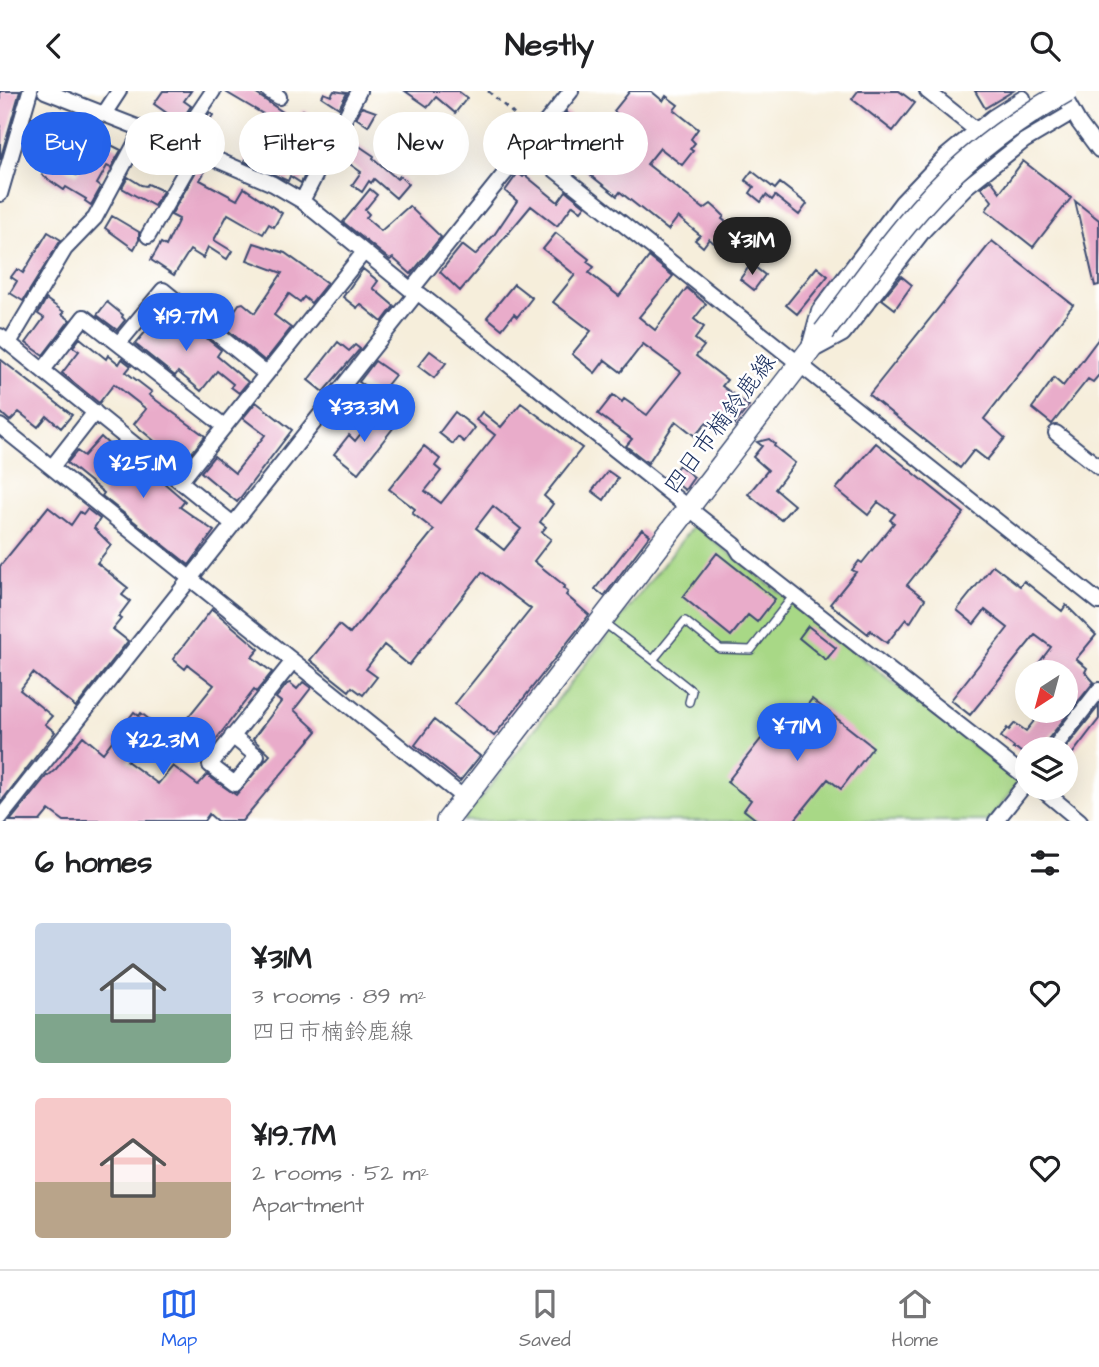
<!DOCTYPE html>
<meta charset="utf-8">
<style>
body{margin:0;font-family:"Architects Daughter","Klee One",sans-serif;background:#f6f6f6;color:#202124;height:100vh;display:flex;flex-direction:column;font-size:26px;white-space:nowrap}
*{box-sizing:border-box;margin:0}
p{font-size:23px;color:#757577}
.icon{flex:none;width:38px;height:38px;fill:none;stroke:currentColor;stroke-width:2;stroke-linecap:round;stroke-linejoin:round}
.map{position:relative;height:730px;overflow:hidden}
.details{display:flex;flex-direction:column;background:#fff;flex:1}
.details>*{flex:none}
.hud{position:absolute;left:21px;top:21px;width:700px;height:63px;display:flex;gap:14px}
.needle{width:46px;rotate:216deg}
.buttons{position:absolute;left:1015px;top:569px;display:grid;gap:14px}
.buttons a{display:grid;place-items:center;width:63px;height:63px;border-radius:50%;background:#fff;box-shadow:0 7px 28px #0002;font-size:35px}
.price{position:absolute;translate:-50% -60px;padding:0 16px;border-radius:24px;background:#2563eb;color:#fff;font-size:23px;line-height:46px;filter:drop-shadow(0 2px 4px #0008)}
.price::after{content:'';position:absolute;left:50%;top:42px;width:21px;height:16px;margin-left:-10px;background:inherit;clip-path:polygon(0 0,100% 0,50% 100%)}
.price.on{background:#222;color:#fff}
ul{padding:0;list-style:none}
li{display:flex;align-items:center;gap:21px;height:175px;padding:0 35px}
li span{display:grid;place-items:center;flex:none;width:196px;height:140px;border-radius:7px;color:#555}
li>.icon{margin-inline-start:auto}
span .icon{width:84px;height:84px;fill:#fffc;stroke-width:1}
li b{font-size:30px}
h2{display:flex;justify-content:space-between;align-items:center;height:84px;padding:0 35px;font-size:30px}
.tag{padding:0 24px;border-radius:32px;background:#fff;box-shadow:0 7px 28px #0002;font-size:24px;line-height:63px}
.tag.on{background:#2563eb;color:#fff}
header{display:flex;justify-content:space-between;align-items:center;height:91px;padding:0 35px;background:#fff;font-size:32px;font-weight:700}
.tabs{display:flex;justify-content:space-around;align-items:center;height:98px;border-top:2px solid #e0e0e0;background:#fff;font-size:19px;color:#757577}
.tabs a{display:grid;justify-items:center;gap:4px}
.tabs .on{color:#2563eb}
.map>svg:first-child{display:block}
</style>
<header><svg class="icon" aria-label="back" viewBox="0 0 24 24"><path d="M15 5l-7 7 7 7"/></svg>Nestly<svg class="icon" aria-label="search" viewBox="0 0 24 24"><circle cx="10" cy="10" r="6"/><path d="M15 15l6 6"/></svg></header>
<div class="map">
<svg width="1099" height="730" viewBox="0 0 1099 730">
<rect width="100%" height="100%" fill="#fff"/>
<filter id="ink" filterUnits="userSpaceOnUse"><feTurbulence type="fractalNoise" baseFrequency=".0143" numOctaves="2"/><feDisplacementMap in="SourceGraphic" scale="14" xChannelSelector="R" yChannelSelector="G"/><feConvolveMatrix kernelMatrix="1 2 1 2 8 2 1 2 1" color-interpolation-filters="sRGB"/></filter>
<filter id="wash" filterUnits="userSpaceOnUse"><feTurbulence type="fractalNoise" baseFrequency=".00686" numOctaves="4" result="noise"/><feDisplacementMap in="SourceGraphic" scale="28" xChannelSelector="R" yChannelSelector="G"/><feGaussianBlur stdDeviation="1.57" result="paint"/><feColorMatrix in="noise" values="0 0 0 0 0 0 0 0 0 0 0 0 0 0 0 0 0 1.4 0 .05"/><feComposite in="paint" operator="in"/></filter>
<g filter="url(#wash)">
<rect width="100%" height="100%" fill="#f6eedb"/>
<!-- green -->
<path fill="#a8d886" stroke="#628472" stroke-width="2" d="M694,434l325,257 -31,39h-525z"/>
<g id="blocks">
<!-- building -->
<path fill="#e9acca" fill-rule="evenodd" d="M0,0h20l-20,69z
M163,0h28l-7,10 7,5 -17,25 -11,-4 8,-11 -17,-12z
M224,0h28l44,30 7,-11 27,15 -29,58 -11,-7 -2,5 -44,-20 12,-23 -3,-3 9,-13 -2,-2 3,-6z
M334,0l13,2 -8,15 -17,-11 2,-4 7,3z
M405,0h53l9,7 -12,15 -19,-16 -8,10z
M630,0h21l12,10 3,-5 12,9 -4,5 24,19 -7,10 4,4 -5,6 3,2 -11,14 -22,-17 -13,16 57,45 7,-5 8,7 5,5 -2,3 11,8 -15,19 -9,-7 -6,8 -8,-7 5,-5 -22,-18 -10,13 -48,-38 -3,4 -43,-34 13,-16 -17,-14 -13,16 5,3 -6,7 -16,-12 26,-34 29,24 21,-23 -2,-2z
M858,0h41l16,12 -22,28 -41,-32z
M975,0h38l-28,17z
M362,16l14,5 -8,14 -12,-8z
M210,22l3,2 -9,13 10,6 -7,11 -15,-6z
M32,27l18,8 2,-5 48,24 6,1 1,-3 14,7 -10,18 -4,-2 -10,18 4,3 -10,18 -6,-4 1,-2 -20,-12 -2,3 -22,-15 9,-14 25,14 11,-17 -58,-28z
M411,34l21,16 -9,13 -22,-16z
M346,46l28,19 -1,2 24,21 3,-3 8,8 -12,14 -22,-19 -3,4 -2,-2 -7,11 -10,-7 9,-13 -24,-17z
M159,55l24,10 -7,12 -22,-12z
M1023,70l48,37 -38,49 -47,-37 6,-9 -11,-14 10,-7 9,12z
M201,72l7,3 -8,14 37,20 7,-12 38,25 -8,14 -5,-3 -6,10 -35,-20 -14,26 18,11 -5,8 -19,-12 -5,11 -13,-8 -16,25 -23,-15 10,-17 5,3 13,-27 -8,-4z
M752,80l23,18 5,-6 27,21 -8,11 -24,-19 -3,4 -6,-5 -5,7 -11,-9 4,-6 -9,-7z
M518,82l5,4 2,-2 33,27 8,-11 19,15 -4,5 -8,-6 -16,21 -26,-20 -71,85 -20,-19 22,-27 13,10 19,-20 23,-34 -12,-10z
M128,86l13,8 5,1 2,-2 15,7 -9,15 -32,-18z
M370,98l7,6 -12,15 4,4 -3,4 15,13 28,-25 32,31 -30,37 -18,-16 -3,2 -47,-38z
M1075,110l24,19v65l-4,1z
M112,125l27,16v8l-5,9 -29,-21z
M48,141l13,8 -38,61 -13,-8 7,-12 -6,-4 6,-8 6,4z
M556,142l33,26 -2,3 7,5 -5,6 30,23 30,-39 24,19 -34,41 16,13 32,-42 19,16 -12,15 10,8 -9,12 9,7 -8,10 31,24 -5,6 27,20 -14,18 -4,-3 -3,4 -2,-2 -8,10 -12,-10 -11,13 -19,-15 -28,42 -22,-17 6,-7 -34,-25 15,-19 9,7 2,-3 23,16 34,-43 -38,-28 -22,28 -16,-12 -10,13 -23,-19 19,-23 -38,-29 22,-27 -32,-26z
M992,150l81,64 -89,114 21,19 -18,22 -13,-10 -14,18 -91,-73z
M254,152l31,10 42,30 -16,20 -7,-6 -4,5 -11,-8 -15,21 17,13 -26,33 -41,-34 15,-23 4,-1 12,10 27,-40 -35,-13z
M751,173l14,11 -11,15 -14,-11z
M817,176l11,9 -31,38 -11,-9z
M363,178l15,12 -5,7 21,18 -12,16 -22,-18 -3,4 -14,-11z
M901,185l11,9 -17,24 -13,-10z
M514,193l18,14 -15,19 -3,-3 -12,15 -15,-12z
M46,208l18,13 -2,2 8,6 -27,35 -17,-12 18,-25 -6,-4z
M107,211l16,13 -1,2 3,3 -8,10 -20,-15z
M158,220l24,19 6,-7 33,27 -4,6 31,26 -9,11 -8,-6 2,-3 -16,-13 -16,20 -23,-19 -3,4 -40,-32 13,-15 -3,-2z
M80,247l26,21 2,-4 11,9 3,-5 9,7 -5,6 26,20 -3,3 56,41 -19,24 -6,-5 -4,4 -42,-35 12,-15 -32,-25 -15,19 -37,-30 17,-22 -6,-4z
M1099,247v37l-6,7 -5,-3 -36,45 -20,-16 22,-30 9,8z
M338,251l11,9 6,-6 5,4 -37,43 -15,-12z
M430,260l16,12 -12,15 -16,-12z
M0,268l72,56 -11,13 -14,-12 -9,11 -19,-15 -9,9 -10,-9z
M375,270l20,14 -16,20 -20,-13z
M256,311l36,28 -55,72 -36,-30 13,-16 21,17 30,-38 -22,-17z
M521,312l61,45 -38,48 9,8 -13,18 6,5 -4,5 9,7 -17,22 31,25 -2,2 5,4 -2,3 23,20 -95,121 -39,-32 76,-95 -49,-37 -73,93 -25,-20 -18,24 11,8 -14,18 -11,-8 -3,4 -39,-31 29,-35 11,9 84,-104 -22,-17 3,-4 -26,-20 35,-43 16,13 -5,7 6,5 -16,20 16,12 54,-68 -19,-15 6,-8 19,15zM493,415l28,23 -17,21 -28,-22z
M455,321l20,16 -11,14 -6,-5 -5,7 -14,-11z
M377,322l17,14 -36,46 -24,-19 15,-19 6,6z
M101,346l41,38 6,-6 37,32 -5,6 34,24 -25,34 -87,-69 2,-3 -37,-30 10,-12 7,5z
M769,348l6,5 -1,2 21,17 -20,26 19,16 -13,15 -33,-26 20,-24 -15,-13 9,-11 -5,-4z
M876,352l88,70 -57,72 18,14 -15,24 -4,-4 -19,24 -17,-13 -2,4 -38,-30 26,-32 -4,-2 4,-5 3,-4 3,2 32,-40 -4,-3 5,-6 -17,-12 -10,13 -32,-26z
M679,374l15,12 -9,13 -16,-12z
M608,380l10,7 -14,22 -12,-9z
M48,416l23,18 9,-13 3,2 4,-5 13,10 -6,9 17,17 -14,18 31,25 -6,7 8,6 -12,16 3,2 -8,10 15,12 -52,66 -43,-34 -13,17 32,26 -7,8 10,8 -55,71v-237z
M642,438l8,6 -46,61 -9,-7z
M717,462l58,46 -18,23 -9,-7 -17,21 -48,-39z
M993,474l27,21 4,-5 38,30 4,-6 30,30 -20,24 11,9 -2,4 9,10 -49,61 -1,6h-17v8l-10,-8h-4l1,-2 -13,-10 6,-9 2,2 6,-7 11,8 16,-20h24v-39h-34l19,-25 -16,-12 -65,80 -19,-15 57,-72 -23,-18 -11,14 -17,-14z
M212,518l47,40 -7,8 20,15 -16,20 -2,-2 -50,65 -16,-13 8,-11 -12,-9 30,-37 -26,-20 -3,4 -12,-10z
M808,535l28,22 -10,12 -27,-22z
M303,591l8,6 -17,22 23,21 -75,90h-25l-8,-7 -5,7h-140l-15,-11 -9,11h-30l37,-46 1,1 8,-7 27,-33 20,17 31,-41 5,4 2,-3 9,7 -3,3 7,5 -27,33 31,23 15,-18 25,19 9,-10 29,20 34,-40 -17,-16 28,-37 -5,-4 11,-14 3,-1 7,6z
M812,608l61,48 -32,42 -13,-10 -34,42h-36l-14,-11 7,-10 -24,-18 41,-52 -8,-6 13,-16 20,15z
M1099,615v13l-33,43 -1,-13z
M434,629l46,36 -20,25 -45,-36z"/>
</g>
</g>
<g filter="url(#ink)">
<use href="#blocks" fill-opacity="0" stroke="#3c4c71" stroke-width="2"/>
<g fill="none" stroke-linecap="round" stroke-linejoin="round">
<!-- lane casing -->
<g stroke="#3c4c71" stroke-width="10">
<path id="lane" d="M603,531l50,38 32,-39 35,28 31,1 43,-55
M653,569l39,31 -3,11"/>
</g>
<!-- street casing -->
<g stroke="#3c4c71" stroke-width="18">
<path id="street" d="M45,0l133,52 95,41 29,17 109,89 10,5 314,250 5,8 287,225
M269,0l10,6
M927,0l49,39
M1061,0l18,32 20,27
M104,23l15,-23
M178,52l35,-52
M526,56l573,455
M0,103l30,-103
M302,110l57,-110
M148,145l49,-85
M411,199l160,-199
M0,245l233,188
M9,252l56,-94 30,-31 48,-89
M119,252l44,-53 103,84
M810,253l9,-33 83,-109 44,-46 47,-39 30,-19
M817,257l26,-14 82,-105 41,-42 58,-46 49,-29
M43,279l41,-53 140,109
M0,335l464,372
M1056,342l43,34
M52,376l43,-55
M181,390l183,-229
M232,645l25,20 -22,28 -25,-19 83,-104
M1053,658l46,-59
M1039,696l41,34
M0,727l416,-524
M996,730l31,-39"/>
</g>
<!-- primary casing -->
<g stroke="#3c4c71" stroke-width="24">
<path id="primary" d="M447,730l377,-489"/>
</g>
<!-- path -->
<path stroke="#3c4c71" stroke-width="2.5" stroke-dasharray="5 5" stroke-linecap="butt" d="M488,0l38,34"/>
<!-- lane -->
<use href="#lane" stroke="#fff" stroke-width="7"/>
<!-- street -->
<use href="#street" stroke="#fff" stroke-width="14"/>
<!-- primary -->
<use href="#primary" stroke="#fff" stroke-width="21"/>
<!-- primary-bridge casing -->
<g stroke="#3c4c71" stroke-width="24" stroke-linecap="butt">
<path id="primary-bridge" d="M824,241c33,-43 64,-88 100,-128 40,-46 90,-83 143,-113"/>
</g>
<!-- primary-bridge -->
<use href="#primary-bridge" stroke="#fff" stroke-width="21"/>
</g>
</g>
<g text-anchor="middle" dominant-baseline="central" stroke-width="5" stroke-linejoin="round" paint-order="stroke">
<!-- street labels -->
<g font-size="24" fill="#1b2f5e" stroke="#fff">
<text transform="translate(720 333) rotate(-53)">四日市楠鈴鹿線</text>
</g>
</g>
</svg>
<div class="buttons">
<a><svg class="needle" viewBox="-14 -14 28 28"><path d="M0-13l5 13h-10z" fill="#e53935"/><path d="M0 13l5-13h-10z" fill="#757577"/></svg></a>
<a><svg class="icon" aria-label="layers" viewBox="0 0 24 24"><path d="M12 4l9 5-9 5-9-5zM3 14l9 5 9-5"/></svg></a>
</div>
<b class="price on" style="left:752px;top:186px">¥31M</b>
<b class="price" style="left:186px;top:262px">¥19.7M</b>
<b class="price" style="left:364px;top:353px">¥33.3M</b>
<b class="price" style="left:143px;top:409px">¥25.1M</b>
<b class="price" style="left:797px;top:672px">¥71M</b>
<b class="price" style="left:163px;top:686px">¥22.3M</b>
<div class="hud">
<a class="tag on">Buy</a>
<a class="tag">Rent</a>
<a class="tag">Filters</a>
<a class="tag">New</a>
<a class="tag">Apartment</a>
</div>
</div>
<section class="details">
<h2>6 homes<svg class="icon" aria-label="filters" viewBox="0 0 24 24"><path d="M4 7h16M4 17h16"/><circle cx="9" cy="7" r="2"/><circle cx="15" cy="17" r="2"/></svg></h2>
<ul>
<li><span style="background:linear-gradient(#c9d6e8 65%,#7fa58c 0)"><svg class="icon" aria-label="home" viewBox="0 0 24 24"><path d="M3 11l9-7 9 7M6 9v11h12V9"/></svg></span><div><b>¥31M</b><p>3 rooms · 89 m²</p><p>四日市楠鈴鹿線</p></div><svg class="icon" aria-label="heart" viewBox="0 0 24 24"><path d="M12 20l-8-8c-3-5 5-10 8-4 3-6 11-1 8 4z"/></svg></li>
<li><span style="background:linear-gradient(#f6c9c9 60%,#b9a48a 0)"><svg class="icon" aria-label="home" viewBox="0 0 24 24"><path d="M3 11l9-7 9 7M6 9v11h12V9"/></svg></span><div><b>¥19.7M</b><p>2 rooms · 52 m²</p><p>Apartment</p></div><svg class="icon" aria-label="heart" viewBox="0 0 24 24"><path d="M12 20l-8-8c-3-5 5-10 8-4 3-6 11-1 8 4z"/></svg></li>
</ul>
</section>
<nav class="tabs">
<a class="on"><svg class="icon" aria-label="map" viewBox="0 0 24 24"><path d="M3 6l6-2 6 2 6-2v14l-6 2-6-2-6 2zM9 4v14M15 6v14"/></svg>Map</a>
<a><svg class="icon" aria-label="saved" viewBox="0 0 24 24"><path d="M7 4h10v16l-5-4-5 4z"/></svg>Saved</a>
<a><svg class="icon" aria-label="home" viewBox="0 0 24 24"><path d="M3 11l9-7 9 7M6 9v11h12V9"/></svg>Home</a>
</nav>
